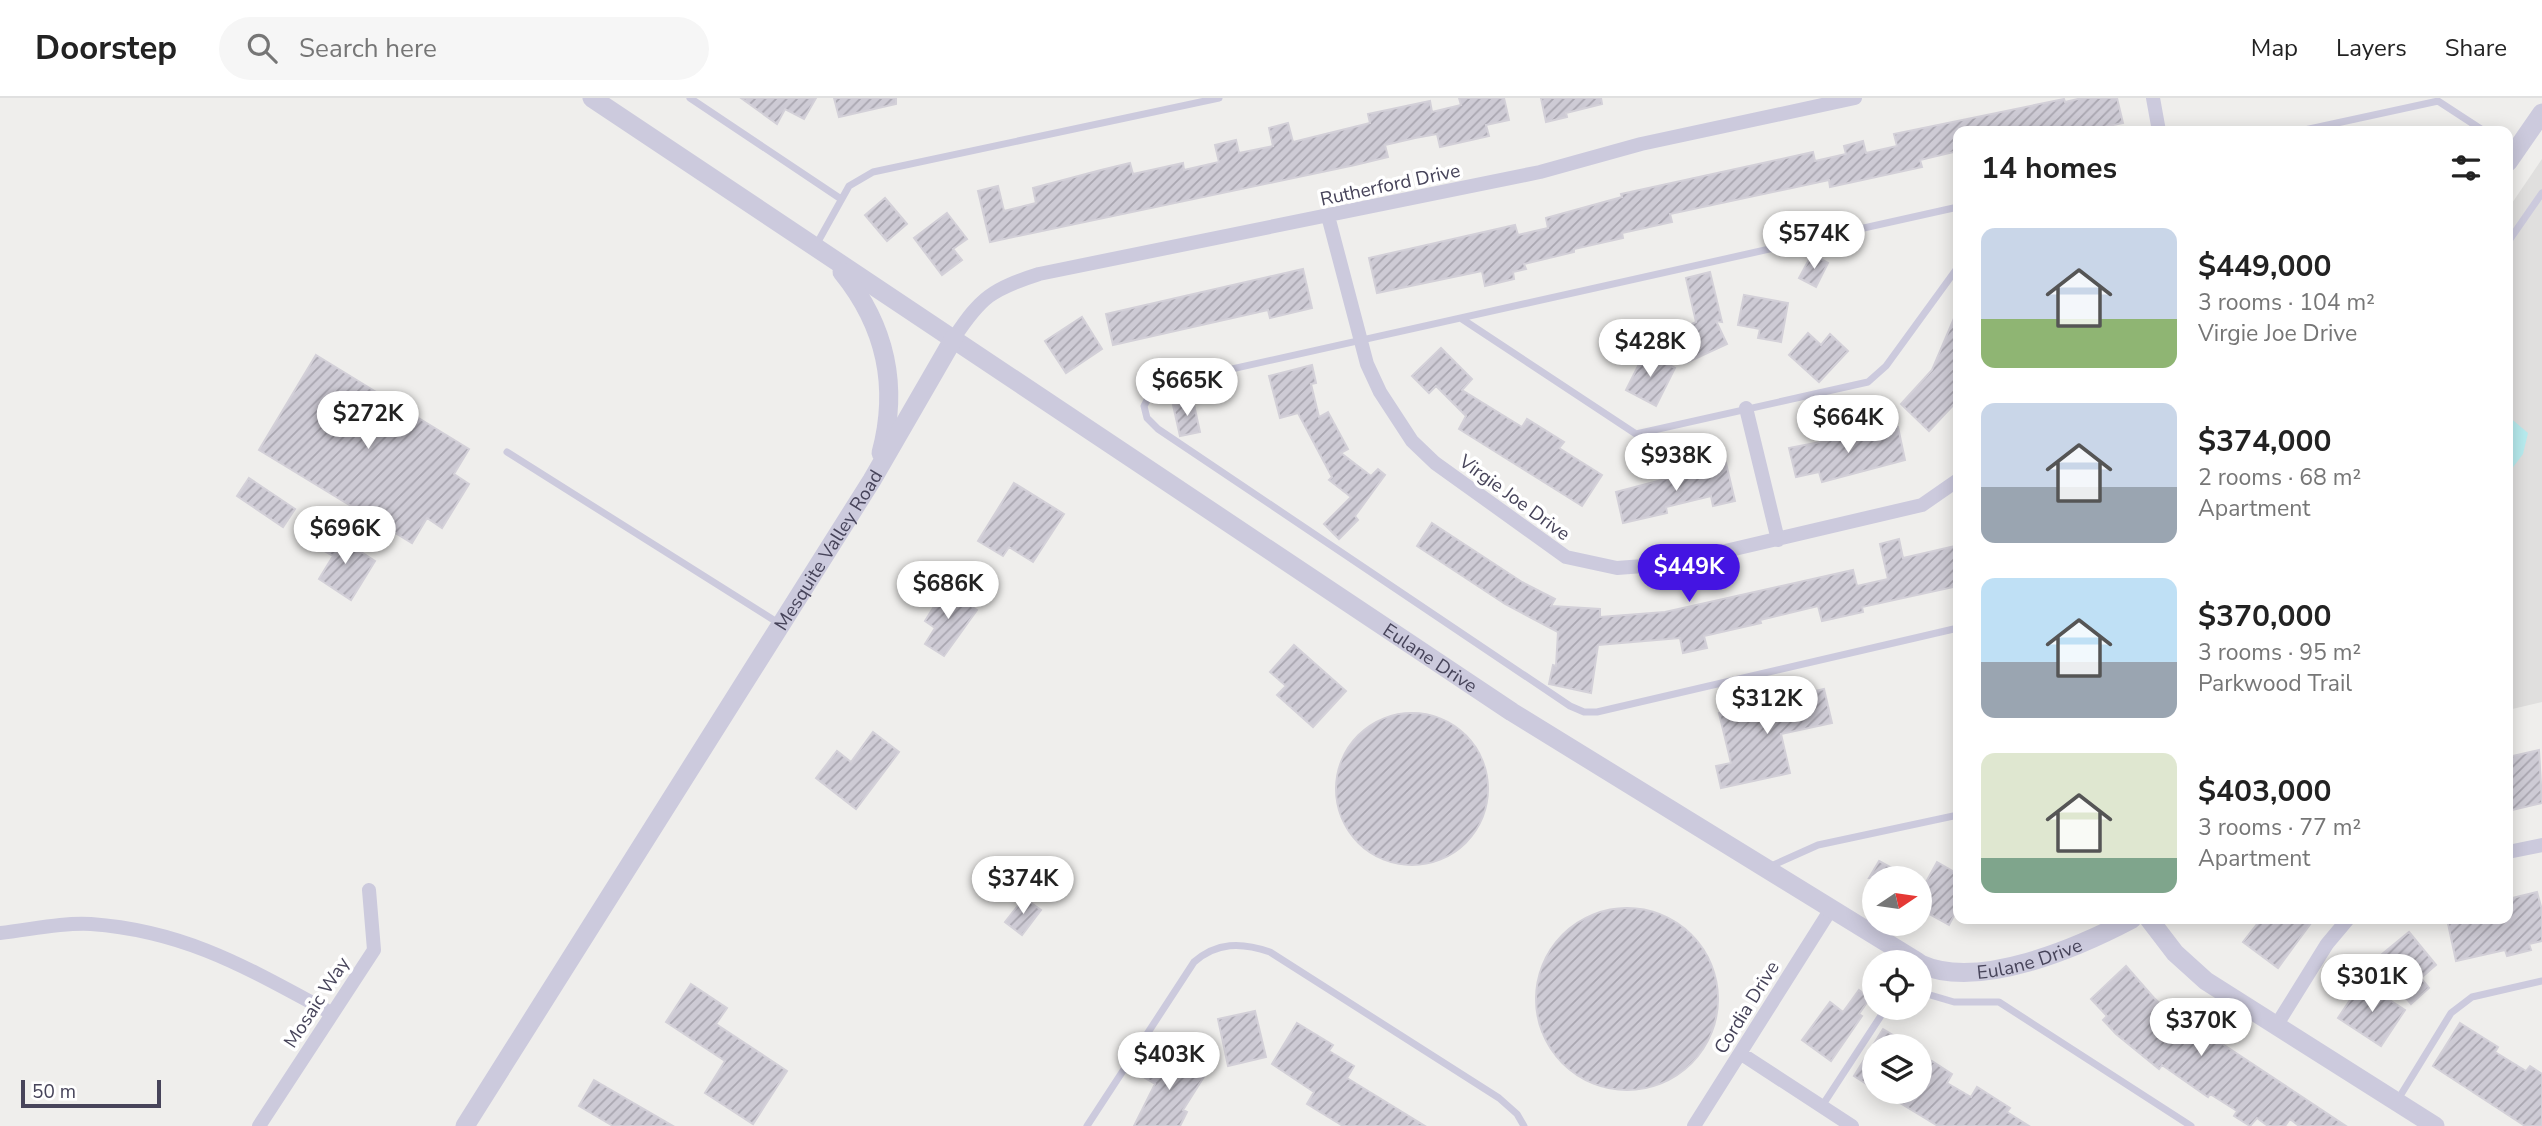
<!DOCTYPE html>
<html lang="en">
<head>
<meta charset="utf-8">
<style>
	body { margin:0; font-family:"Nunito Sans",sans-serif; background:#f6f6f6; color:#222; height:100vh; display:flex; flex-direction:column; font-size:26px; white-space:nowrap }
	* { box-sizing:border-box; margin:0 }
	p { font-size:23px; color:#767676 }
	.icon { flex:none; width:38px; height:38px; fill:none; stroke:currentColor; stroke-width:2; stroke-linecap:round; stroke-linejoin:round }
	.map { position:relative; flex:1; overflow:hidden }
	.panel { position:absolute; left:1953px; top:28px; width:560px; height:798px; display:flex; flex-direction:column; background:#fff; border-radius:14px; box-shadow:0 4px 18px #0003 }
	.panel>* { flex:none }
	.needle { width:46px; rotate:77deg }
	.buttons { position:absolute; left:1862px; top:768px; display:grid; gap:14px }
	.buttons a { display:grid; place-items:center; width:70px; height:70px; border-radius:50%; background:#fff; box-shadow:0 4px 18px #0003; font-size:35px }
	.scale { position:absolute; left:21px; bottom:18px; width:140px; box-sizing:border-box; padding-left:7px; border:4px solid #47445a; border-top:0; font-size:19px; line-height:24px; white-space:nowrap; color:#47445a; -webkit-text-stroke:5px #fff; paint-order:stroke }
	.price { position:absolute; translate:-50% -60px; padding:0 16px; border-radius:24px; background:#fff; color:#222; font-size:23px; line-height:46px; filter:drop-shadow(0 2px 4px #0008) }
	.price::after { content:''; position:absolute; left:50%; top:42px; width:21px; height:16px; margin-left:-10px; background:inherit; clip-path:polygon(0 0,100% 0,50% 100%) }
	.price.current { background:#4414e2; color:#fff }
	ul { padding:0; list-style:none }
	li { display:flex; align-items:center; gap:21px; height:175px; padding:0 28px }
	li span { display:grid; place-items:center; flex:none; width:196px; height:140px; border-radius:14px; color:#555 }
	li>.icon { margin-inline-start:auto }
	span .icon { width:84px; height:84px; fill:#fffc; stroke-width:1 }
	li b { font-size:30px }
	h2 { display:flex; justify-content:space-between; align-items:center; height:84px; padding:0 28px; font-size:30px }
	header { display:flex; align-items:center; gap:42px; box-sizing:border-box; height:98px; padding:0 35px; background:#fff; border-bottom:2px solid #e0e0e0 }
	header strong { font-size:33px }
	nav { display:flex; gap:38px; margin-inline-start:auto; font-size:24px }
	.search { width:490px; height:63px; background:#f6f6f6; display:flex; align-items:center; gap:18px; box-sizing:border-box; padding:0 24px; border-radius:38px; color:#767676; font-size:26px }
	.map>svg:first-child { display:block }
</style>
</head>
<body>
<header>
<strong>Doorstep</strong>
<div class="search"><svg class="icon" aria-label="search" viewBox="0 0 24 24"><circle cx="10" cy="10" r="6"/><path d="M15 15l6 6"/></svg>Search here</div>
<nav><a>Map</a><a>Layers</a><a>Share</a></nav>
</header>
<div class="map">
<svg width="2542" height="1028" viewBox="0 0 2542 1028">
	<defs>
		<pattern id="building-hatch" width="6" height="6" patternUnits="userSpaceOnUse" patternTransform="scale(1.75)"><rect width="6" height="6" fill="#cecbd5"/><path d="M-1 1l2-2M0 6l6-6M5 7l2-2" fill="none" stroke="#a9a6b0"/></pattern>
	</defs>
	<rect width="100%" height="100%" fill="#efeeec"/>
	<path fill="#e0dfde" d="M 2542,61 L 2542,604 L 2508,612 L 2508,111 Z"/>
	<path fill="#b8ecef" d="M 2508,318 L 2528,335 L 2523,356 L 2508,376 Z"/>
	<path fill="url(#building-hatch)" stroke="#d3d0d8" stroke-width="2" d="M 741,0 L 816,0 L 804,21 L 785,11 L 777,26 Z
		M 834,0 L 896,0 L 896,6 L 839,19 Z
		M 1459,0 L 1504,0 L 1509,22 L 1486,27 L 1489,38 L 1440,49 L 1437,36 L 1415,40 L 1385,47 L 1388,59 L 1355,67 L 990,144 L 978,93 L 998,88 L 1004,113 L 1036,105 L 1033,90 L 1101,72 L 1130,65 L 1133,76 L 1183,65 L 1184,72 L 1219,64 L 1215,47 L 1236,42 L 1239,55 L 1273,48 L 1269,30 L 1288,25 L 1293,44 L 1370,25 L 1368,16 L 1430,3 L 1432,14 L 1461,7 Z
		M 1541,0 L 1601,0 L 1602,6 L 1566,15 L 1567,19 L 1546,24 Z
		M 2082,0 L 2117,0 L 2123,25 L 2085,33 L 2081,33 L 2080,29 L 2060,33 L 1958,33 L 1958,53 L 1920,62 L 1922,69 L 1830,89 L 1829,82 L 1670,116 L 1672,124 L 1622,135 L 1623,140 L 1574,151 L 1574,154 L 1524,166 L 1526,171 L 1513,174 L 1514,181 L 1485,188 L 1482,173 L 1377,195 L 1369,160 L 1515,127 L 1518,137 L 1548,130 L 1546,120 L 1622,99 L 1621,96 L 1813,54 L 1815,63 L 1846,56 L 1844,48 L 1863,43 L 1866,55 L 1897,48 L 1894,36 L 2064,1 L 2065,4 Z
		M 885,100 L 907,126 L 887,143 L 865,117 Z
		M 947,115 L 967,141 L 953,151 L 962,162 L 942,177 L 914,140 Z
		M 1812,156 L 1828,165 L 1816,189 L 1799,180 Z
		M 1303,171 L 1312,210 L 1270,220 L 1268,212 L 1113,247 L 1106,216 Z
		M 1710,174 L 1722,224 L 1716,223 L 1727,246 L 1686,265 L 1673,235 L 1696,224 L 1686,180 Z
		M 1744,197 L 1788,205 L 1781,244 L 1758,240 L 1760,231 L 1738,227 Z
		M 1958,211 L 1958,302 L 1929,333 L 1901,306 L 1932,272 Z
		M 1082,219 L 1102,251 L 1066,275 L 1045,243 Z
		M 1808,235 L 1821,247 L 1830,236 L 1848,253 L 1819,284 L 1789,257 Z
		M 1441,250 L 1472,281 L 1462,292 L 1522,329 L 1527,321 L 1564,344 L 1559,350 L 1602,377 L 1582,408 L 1459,331 L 1466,318 L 1436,288 L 1429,295 L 1412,278 Z
		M 1645,254 L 1675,270 L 1656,308 L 1626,292 Z
		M 316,257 L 469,351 L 454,376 L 469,386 L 442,430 L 427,420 L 412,445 L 259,352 Z
		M 1312,267 L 1316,285 L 1311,286 L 1319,319 L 1328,314 L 1348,351 L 1341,355 L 1371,378 L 1378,371 L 1385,377 L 1355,418 L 1358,422 L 1339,441 L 1324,426 L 1351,399 L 1329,382 L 1332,379 L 1298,315 L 1280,320 L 1269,278 Z
		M 1193,302 L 1200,334 L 1180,338 L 1173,307 Z
		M 1898,329 L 1905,362 L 1822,384 L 1819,374 L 1796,379 L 1789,350 Z
		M 1726,365 L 1735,403 L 1713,408 L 1711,398 L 1666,409 L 1667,415 L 1623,425 L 1616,394 Z
		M 249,380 L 295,411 L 283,429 L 237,398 Z
		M 1014,385 L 1064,416 L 1033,464 L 1009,449 L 1003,458 L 978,443 Z
		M 1432,425 L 1522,484 L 1555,501 L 1551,508 L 1600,511 L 1600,519 L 1665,514 L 1853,472 L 1857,488 L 1888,481 L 1880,446 L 1899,441 L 1903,460 L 1955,448 L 1958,488 L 1862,509 L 1863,514 L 1822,523 L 1818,508 L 1760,522 L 1761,525 L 1704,538 L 1707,550 L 1683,555 L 1680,540 L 1598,547 L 1591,595 L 1549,586 L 1553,567 L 1556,568 L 1558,534 L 1505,506 L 1417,448 Z
		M 329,433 L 375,463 L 351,502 L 319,481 L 333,458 L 319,450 Z
		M 945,491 L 977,512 L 944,558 L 925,546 L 935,530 L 925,523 Z
		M 1294,547 L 1346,593 L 1313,629 L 1277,597 L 1286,588 L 1270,574 Z
		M 1824,591 L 1832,625 L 1781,636 L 1790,675 L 1721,690 L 1716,668 L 1731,665 L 1719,615 Z
		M1336 691a76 76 0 1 1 152 0a76 76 0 1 1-152 0Z
		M 873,634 L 899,654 L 856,711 L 816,680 L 837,653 L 851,664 Z
		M 2539,652 L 2542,705 L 2508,713 L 2508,659 Z
		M 1879,763 L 1910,780 L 1869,780 Z
		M 1937,764 L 1958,776 L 1958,810 L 1949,827 L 1920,811 L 1920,795 Z
		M 2537,794 L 2542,812 L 2542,843 L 2529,846 L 2531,852 L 2507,858 L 2505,852 L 2456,863 L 2447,821 L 2508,821 L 2508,801 Z
		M 1024,800 L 1041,812 L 1022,837 L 1005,824 Z
		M1536 901a91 91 0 1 1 182 0a91 91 0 1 1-182 0Z
		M 2261,821 L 2314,821 L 2278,870 L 2243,844 Z
		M 2409,834 L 2436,867 L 2421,880 L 2429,890 L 2411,906 L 2375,862 Z
		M 2126,868 L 2154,900 L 2198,940 L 2203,933 L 2346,1028 L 2299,1028 L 2290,1021 L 2285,1028 L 2268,1028 L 2257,1020 L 2250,1028 L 2234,1018 L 2237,1013 L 2210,996 L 2208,999 L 2162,967 L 2159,971 L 2116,936 L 2103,922 L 2107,918 L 2091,901 Z
		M 2362,884 L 2405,912 L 2381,948 L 2338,920 Z
		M 691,886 L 727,910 L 716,926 L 787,973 L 753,1026 L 705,995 L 725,963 L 666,924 Z
		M 1859,892 L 1870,900 L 1859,916 L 1862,918 L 1831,963 L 1802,942 L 1830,904 L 1843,914 Z
		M 1255,913 L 1266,959 L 1228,968 L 1218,921 Z
		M 1297,925 L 1333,947 L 1329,953 L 1354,968 L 1347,980 L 1425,1028 L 1343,1028 L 1307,1006 L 1314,994 L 1272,966 Z
		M 2460,925 L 2498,949 L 2495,954 L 2526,973 L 2530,968 L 2542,976 L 2542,1028 L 2525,1028 L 2433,968 Z
		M 1883,931 L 1911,948 L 1874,948 L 1874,991 L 1854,978 Z
		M 1172,956 L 1205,977 L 1183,1012 L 1187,1014 L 1180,1028 L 1134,1028 L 1155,986 L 1140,977 L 1151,960 L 1164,968 Z
		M 1932,963 L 1952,976 L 1947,985 L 1971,999 L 1977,989 L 2010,1010 L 2007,1014 L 2029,1028 L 1938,1028 L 1882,994 L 1920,994 L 1920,985 Z
		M 594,982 L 673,1028 L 613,1028 L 579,1008 Z"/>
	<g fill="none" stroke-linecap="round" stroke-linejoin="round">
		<path stroke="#cccadd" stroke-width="7" d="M 690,0 L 841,101
			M 2300,33 L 2438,3 L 2484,33
			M 1958,109 L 1169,285 L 1151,295 L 1144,308 L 1147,320 L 1158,331 L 1570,608 L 1584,614 L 1597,614 L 1958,530
			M 2508,144 L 2542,95
			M 815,149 L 849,88 L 873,74 L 1219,0
			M 1462,221 L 1636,336 L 1868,284 L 1886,268 L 1958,169
			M 507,354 L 780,526
			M 1769,769 L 1818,747 L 1958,717
			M 1920,894 L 1954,904 L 1999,904 L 2191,1028
			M 2397,1003 L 2451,915 L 2472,899 L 2542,883
			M 1822,1008 L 1886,910
			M 1087,1028 L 1194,864 C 1217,844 1241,844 1270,854 L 1499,1000 L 1517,1016 L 1524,1028"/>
		<path stroke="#cccadd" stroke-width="14" d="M 2153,0 L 2159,33
			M 1328,118 L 1367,266 L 1380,294 L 1412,343 L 1435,365 L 1566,459 L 1617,470 L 1670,466 L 1922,407 L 1958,382
			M 954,240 C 981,199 992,191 1039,176 L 1540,74 L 1641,46 L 1855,0
			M 1746,310 L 1778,442
			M 2508,754 L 2542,747
			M 0,835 C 29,832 62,824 91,826 C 187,833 249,871 331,915
			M 2276,928 L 2327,846 L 2348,821
			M 1740,955 L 1852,1028
			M 259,1028 L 374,852 L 369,792
			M 1694,1028 L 1831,811"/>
		<g stroke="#cccadd" stroke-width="19">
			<path id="s1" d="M 592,0 L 1512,614 L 1918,864"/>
			<path d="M 2508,64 L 2542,15"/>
			<path d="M 842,174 C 885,227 899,288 881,355"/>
			<path d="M 2149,821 L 2175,855 L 2206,883 L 2435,1028"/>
			<path id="s2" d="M 1920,866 C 1979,893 2079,849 2132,821"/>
			<path id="s3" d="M 465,1028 L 872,382 L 954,240"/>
		</g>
	</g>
	<g text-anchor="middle" stroke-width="7" stroke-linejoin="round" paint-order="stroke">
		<g font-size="19" fill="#47445a" stroke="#fff">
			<text transform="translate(1390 86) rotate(-12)" y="7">Rutherford Drive</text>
			<text transform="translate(1515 399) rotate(36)" y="7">Virgie Joe Drive</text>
			<text dy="7" stroke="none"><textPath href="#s3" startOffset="681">Mesquite Valley Road</textPath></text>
			<text dy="7" stroke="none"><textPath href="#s1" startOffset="1008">Eulane Drive</textPath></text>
			<text dy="7" stroke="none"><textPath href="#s2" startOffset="112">Eulane Drive</textPath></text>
			<text transform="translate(316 904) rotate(-57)" y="7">Mosaic Way</text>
			<text transform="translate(1746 909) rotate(-58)" y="7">Cordia Drive</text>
		</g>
	</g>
</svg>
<div class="buttons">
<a><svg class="needle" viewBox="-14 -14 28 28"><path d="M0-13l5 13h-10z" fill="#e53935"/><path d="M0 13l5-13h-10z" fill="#767676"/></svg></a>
<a><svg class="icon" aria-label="locate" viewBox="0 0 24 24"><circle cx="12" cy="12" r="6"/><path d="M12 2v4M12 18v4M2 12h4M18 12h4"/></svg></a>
<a><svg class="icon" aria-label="layers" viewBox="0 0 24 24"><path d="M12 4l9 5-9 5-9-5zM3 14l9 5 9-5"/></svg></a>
</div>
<div class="scale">50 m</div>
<b class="price" style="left:1814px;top:173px">$574K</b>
<b class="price" style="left:1650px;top:281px">$428K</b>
<b class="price" style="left:1187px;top:320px">$665K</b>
<b class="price" style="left:368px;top:353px">$272K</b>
<b class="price" style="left:1848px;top:357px">$664K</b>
<b class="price" style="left:1676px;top:395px">$938K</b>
<b class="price" style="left:345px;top:468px">$696K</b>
<b class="price current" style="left:1689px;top:506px">$449K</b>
<b class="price" style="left:948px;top:523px">$686K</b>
<b class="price" style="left:1767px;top:638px">$312K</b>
<b class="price" style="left:1023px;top:818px">$374K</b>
<b class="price" style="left:2372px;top:916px">$301K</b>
<b class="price" style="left:2201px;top:960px">$370K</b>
<b class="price" style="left:1169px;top:994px">$403K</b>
<section class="panel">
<h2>14 homes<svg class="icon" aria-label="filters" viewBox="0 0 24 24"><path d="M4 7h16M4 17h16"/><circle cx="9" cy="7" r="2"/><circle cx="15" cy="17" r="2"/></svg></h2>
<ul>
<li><span style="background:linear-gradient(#c9d6e8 65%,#8fb573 0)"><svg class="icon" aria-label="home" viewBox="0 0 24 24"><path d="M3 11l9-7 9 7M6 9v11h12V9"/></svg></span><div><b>$449,000</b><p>3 rooms · 104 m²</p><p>Virgie Joe Drive</p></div></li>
<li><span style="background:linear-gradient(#c9d6e8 60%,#9aa5b1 0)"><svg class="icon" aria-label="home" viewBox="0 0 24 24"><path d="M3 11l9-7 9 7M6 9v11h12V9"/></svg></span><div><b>$374,000</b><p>2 rooms · 68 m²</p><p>Apartment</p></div></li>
<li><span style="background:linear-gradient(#bfe0f5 60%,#9aa5b1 0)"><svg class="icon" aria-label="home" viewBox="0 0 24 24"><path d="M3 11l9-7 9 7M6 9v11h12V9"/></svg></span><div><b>$370,000</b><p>3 rooms · 95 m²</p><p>Parkwood Trail</p></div></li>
<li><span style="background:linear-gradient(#dfe7d0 75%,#7fa58c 0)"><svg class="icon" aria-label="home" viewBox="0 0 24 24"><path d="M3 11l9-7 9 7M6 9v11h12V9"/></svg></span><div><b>$403,000</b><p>3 rooms · 77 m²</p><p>Apartment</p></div></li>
</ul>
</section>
</div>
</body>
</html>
